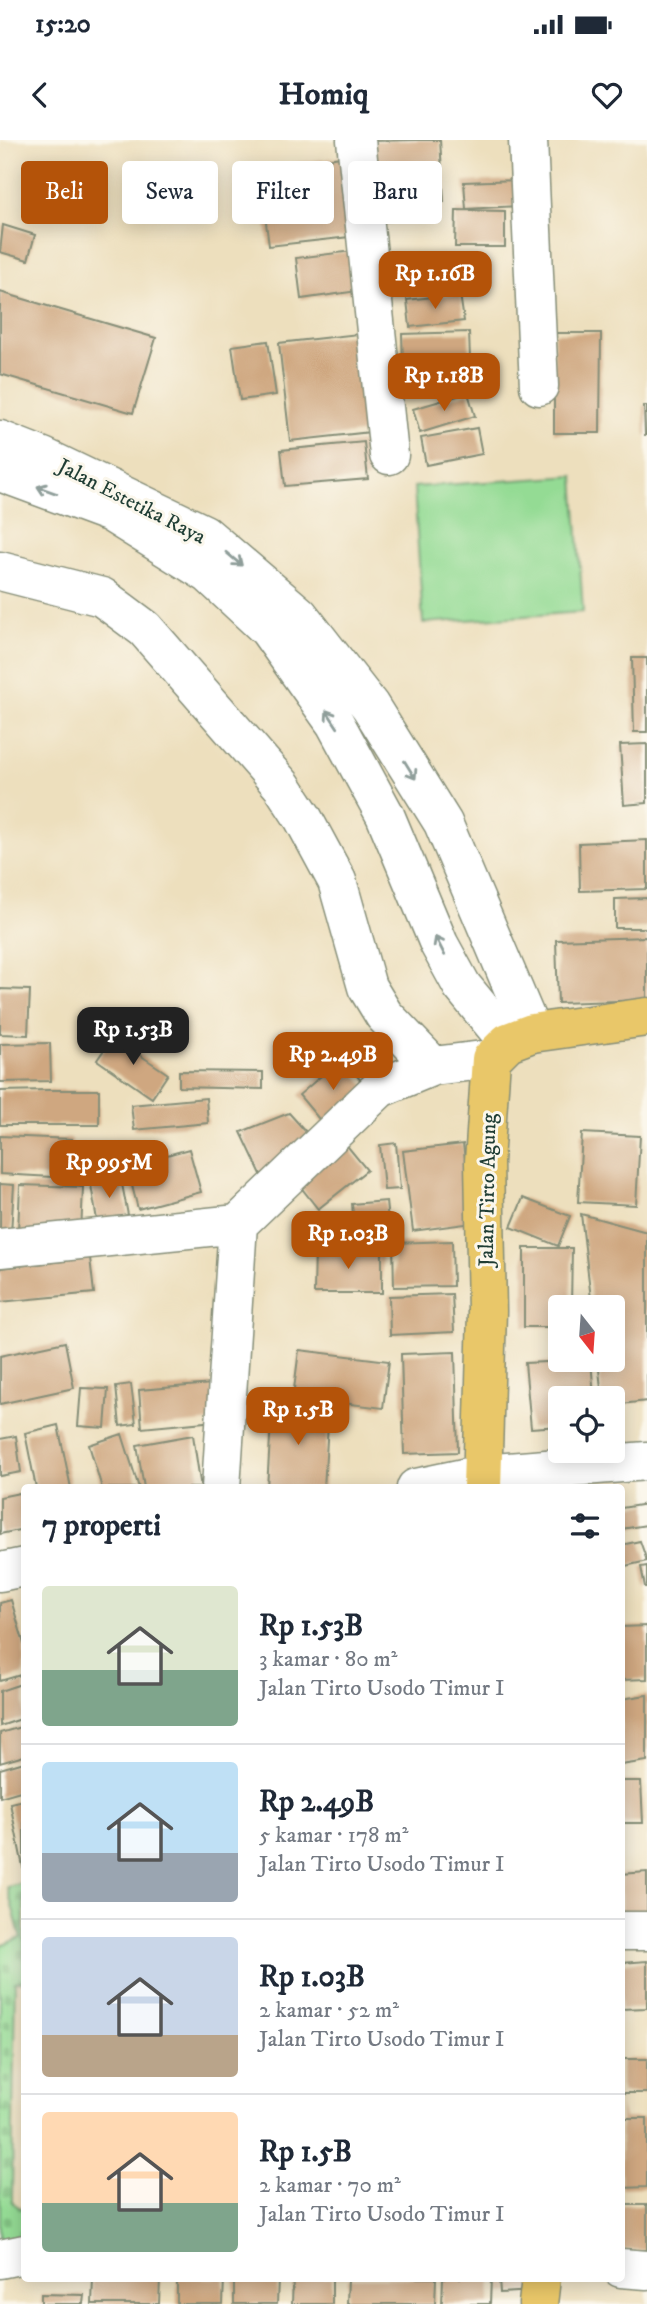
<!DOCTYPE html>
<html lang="id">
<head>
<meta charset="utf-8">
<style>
	body { margin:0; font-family:"IM FELL DW Pica",serif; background:#f2f2f3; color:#1f2937; height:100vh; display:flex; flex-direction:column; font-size:26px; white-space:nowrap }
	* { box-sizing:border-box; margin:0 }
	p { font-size:23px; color:#747a83 }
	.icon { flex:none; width:38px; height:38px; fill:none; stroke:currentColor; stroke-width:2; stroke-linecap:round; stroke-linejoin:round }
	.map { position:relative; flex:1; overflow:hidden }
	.details { position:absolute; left:21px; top:1344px; width:604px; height:798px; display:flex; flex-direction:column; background:#fff; border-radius:7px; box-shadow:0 4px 18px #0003 }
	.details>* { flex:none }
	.guide { position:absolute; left:21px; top:21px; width:606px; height:63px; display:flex; gap:14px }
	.needle { width:46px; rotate:163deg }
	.fabs { position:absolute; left:548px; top:1155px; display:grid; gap:14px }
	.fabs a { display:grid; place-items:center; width:77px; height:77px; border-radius:7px; background:#fff; box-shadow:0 4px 18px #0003; font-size:35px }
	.price { position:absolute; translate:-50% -60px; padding:0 16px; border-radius:14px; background:#b45309; color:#fff; font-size:23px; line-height:46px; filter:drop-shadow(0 2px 4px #0008) }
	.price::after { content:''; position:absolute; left:50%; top:42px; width:21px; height:16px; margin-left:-10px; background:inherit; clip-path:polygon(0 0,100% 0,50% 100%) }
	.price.active { background:#222; color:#fff }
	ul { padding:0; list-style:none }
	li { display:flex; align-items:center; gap:21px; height:175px; padding:0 21px }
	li+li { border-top:2px solid #e0e1e3 }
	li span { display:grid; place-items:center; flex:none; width:196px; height:140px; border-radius:7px; color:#555 }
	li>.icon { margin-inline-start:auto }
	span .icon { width:84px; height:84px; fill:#fffc; stroke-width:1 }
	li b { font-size:30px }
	h2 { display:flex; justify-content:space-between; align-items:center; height:84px; padding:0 21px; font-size:30px }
	.tag { padding:0 24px; border-radius:7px; background:#fff; box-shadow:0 4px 18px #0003; font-size:24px; line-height:63px }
	.tag.active { background:#b45309; color:#fff }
	.status { display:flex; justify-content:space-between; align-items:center; height:49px; padding:0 35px; background:#fff; direction:ltr }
	.status svg { height:19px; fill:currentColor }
	header { display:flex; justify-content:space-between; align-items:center; height:91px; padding:0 21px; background:#fff; font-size:32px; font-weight:800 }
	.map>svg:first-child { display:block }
</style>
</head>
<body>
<div class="status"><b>15:20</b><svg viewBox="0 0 49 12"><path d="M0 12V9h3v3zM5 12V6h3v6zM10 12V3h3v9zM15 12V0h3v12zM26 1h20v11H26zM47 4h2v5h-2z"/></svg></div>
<header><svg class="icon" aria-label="back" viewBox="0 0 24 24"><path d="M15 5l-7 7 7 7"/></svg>Homiq<svg class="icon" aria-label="heart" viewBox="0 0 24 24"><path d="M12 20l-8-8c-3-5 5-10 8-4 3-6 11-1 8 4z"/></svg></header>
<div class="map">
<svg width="647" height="2164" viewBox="0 0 647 2164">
	<defs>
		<pattern id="cemetery-stones" width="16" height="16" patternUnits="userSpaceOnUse" patternTransform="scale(1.75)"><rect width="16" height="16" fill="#94db94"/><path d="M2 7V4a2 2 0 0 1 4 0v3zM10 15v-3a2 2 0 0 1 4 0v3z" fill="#7fbd80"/></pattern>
	</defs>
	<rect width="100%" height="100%" fill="#fbf7ec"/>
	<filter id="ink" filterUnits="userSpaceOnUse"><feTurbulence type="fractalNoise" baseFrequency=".0143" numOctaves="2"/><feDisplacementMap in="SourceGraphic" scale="14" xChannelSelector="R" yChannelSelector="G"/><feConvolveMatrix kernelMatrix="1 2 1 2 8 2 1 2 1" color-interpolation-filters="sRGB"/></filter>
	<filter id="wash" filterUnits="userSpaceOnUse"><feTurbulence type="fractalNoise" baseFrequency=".00686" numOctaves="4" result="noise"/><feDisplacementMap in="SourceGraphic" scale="28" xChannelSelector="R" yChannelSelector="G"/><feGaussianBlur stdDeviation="1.57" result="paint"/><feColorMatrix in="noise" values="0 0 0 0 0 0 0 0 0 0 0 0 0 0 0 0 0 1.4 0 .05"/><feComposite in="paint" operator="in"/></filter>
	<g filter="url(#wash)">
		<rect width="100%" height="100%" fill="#eddfbd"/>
		<path fill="url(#cemetery-stones)" stroke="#5a8c64" stroke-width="2" d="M 24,1743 L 24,1841 L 15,1842 L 12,2062 L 24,2071 L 24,2096 L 0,2104 L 0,1806 L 21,1798 L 7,1747 Z"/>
		<path fill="#94db94" stroke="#5a8c64" stroke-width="2" d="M 574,336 L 583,472 L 423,483 L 414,347 Z"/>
		<g id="blocks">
			<path fill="#cfa780" d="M 417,0 L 440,0 L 444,62 L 422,63 L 423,79 L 377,82 L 371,1 Z
				M 349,16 L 358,96 L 269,106 L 259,28 Z
				M 518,40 L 519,66 L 466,69 L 464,42 Z
				M 456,70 L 505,71 L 505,107 L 455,107 Z
				M 3,85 L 35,95 L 28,120 L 0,112 Z
				M 353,111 L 358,151 L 301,159 L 296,118 Z
				M 456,118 L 458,144 L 397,149 L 395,123 Z
				M 0,152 L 156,198 L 133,273 L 0,234 Z
				M 460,154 L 464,181 L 410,187 L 407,160 Z
				M 469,192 L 471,247 L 404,249 L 402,194 Z
				M 554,193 L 601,193 L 600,293 L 554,293 Z
				M 358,194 L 370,292 L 290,301 L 279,203 Z
				M 268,201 L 276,255 L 240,260 L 232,206 Z
				M 468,253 L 475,276 L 420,293 L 413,269 Z
				M 644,266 L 647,266 L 647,295 L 645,295 Z
				M 477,288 L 482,314 L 426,325 L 421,298 Z
				M 364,302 L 368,339 L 285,346 L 281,310 Z
				M 632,518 L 647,518 L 647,592 L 634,592 Z
				M 647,604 L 647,663 L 624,665 L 620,605 Z
				M 647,700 L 647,749 L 580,751 L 579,703 Z
				M 647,758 L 647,788 L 615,788 L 615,759 Z
				M 647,797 L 647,860 L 558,863 L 556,800 Z
				M 0,849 L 30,850 L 28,895 L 0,894 Z
				M 113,897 L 168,934 L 152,958 L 97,920 Z
				M 50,903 L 51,941 L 0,942 L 0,904 Z
				M 342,918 L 367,948 L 324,985 L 299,955 Z
				M 179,931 L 263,932 L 263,949 L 179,947 Z
				M 49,950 L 99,950 L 99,985 L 0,985 L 0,951 Z
				M 206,958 L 208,983 L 134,990 L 131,965 Z
				M 289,973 L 316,1003 L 266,1045 L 241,992 Z
				M 582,993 L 640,996 L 636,1065 L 578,1062 Z
				M 0,996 L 72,999 L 70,1038 L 0,1034 Z
				M 344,1002 L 367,1030 L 318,1069 L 296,1041 Z
				M 396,1003 L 400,1049 L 384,1050 L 380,1005 Z
				M 463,1004 L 473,1083 L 413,1091 L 403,1011 Z
				M 189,1009 L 201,1052 L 138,1069 L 127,1026 Z
				M 121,1039 L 128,1075 L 97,1080 L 91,1045 Z
				M 0,1044 L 14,1045 L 11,1093 L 0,1092 Z
				M 20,1045 L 83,1047 L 81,1094 L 18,1092 Z
				M 523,1058 L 570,1076 L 558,1106 L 511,1087 Z
				M 386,1061 L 390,1101 L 356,1104 L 352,1064 Z
				M 581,1074 L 647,1092 L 647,1261 L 612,1265 L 612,1258 L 602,1258 L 598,1220 L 612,1220 L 612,1167 L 592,1167 Z
				M 452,1101 L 453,1146 L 394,1147 L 393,1103 Z
				M 524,1108 L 572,1108 L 571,1167 L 560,1167 L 560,1187 L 524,1187 Z
				M 382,1109 L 382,1153 L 314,1153 L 315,1110 Z
				M 90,1118 L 94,1153 L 0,1162 L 0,1128 Z
				M 452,1154 L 454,1192 L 390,1195 L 389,1156 Z
				M 65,1202 L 74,1248 L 0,1264 L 0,1216 Z
				M 299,1210 L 389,1221 L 383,1268 L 293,1257 Z
				M 455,1212 L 458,1312 L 404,1314 L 401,1214 Z
				M 591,1220 L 594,1258 L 560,1258 L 560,1286 L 531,1288 L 525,1223 Z
				M 131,1244 L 136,1284 L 120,1286 L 116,1246 Z
				M 212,1244 L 215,1281 L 142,1288 L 139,1250 Z
				M 81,1248 L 108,1249 L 105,1288 L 78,1286 Z
				M 272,1265 L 329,1268 L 324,1348 L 267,1348 Z
				M 58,1285 L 71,1348 L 36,1348 L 25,1293 Z
				M 122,1294 L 139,1348 L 102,1348 L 89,1305 Z
				M 193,1295 L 201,1348 L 144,1348 L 137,1305 Z
				M 16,1296 L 21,1332 L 0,1336 L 0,1299 Z
				M 24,1352 L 24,1389 L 0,1394 L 0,1357 Z
				M 647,1364 L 647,1385 L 621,1389 L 621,1368 Z
				M 640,1401 L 647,1421 L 621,1427 L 621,1405 Z
				M 647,1426 L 647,1447 L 645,1447 L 641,1427 Z
				M 11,1460 L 24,1504 L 24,1534 L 0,1541 L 0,1463 Z
				M 647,1486 L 647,1539 L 621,1540 L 621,1487 Z
				M 24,1543 L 24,1578 L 0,1586 L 0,1551 Z
				M 647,1555 L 647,1621 L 621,1625 L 621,1559 Z
				M 24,1586 L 24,1616 L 0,1623 L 0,1593 Z
				M 24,1622 L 24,1650 L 0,1657 L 0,1629 Z
				M 621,1641 L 641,1641 L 643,1683 L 621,1683 Z
				M 24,1660 L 24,1727 L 23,1727 L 10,1663 Z
				M 647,1732 L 647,1787 L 621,1789 L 621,1734 Z
				M 647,1821 L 647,1868 L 621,1869 L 621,1823 Z
				M 621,1919 L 647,1919 L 647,1953 L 621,1953 Z
				M 621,1966 L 624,1978 L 647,1978 L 647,2047 L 621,2048 Z
				M 621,2065 L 647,2065 L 647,2110 L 621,2110 Z
				M 93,2138 L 160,2138 L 159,2164 L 92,2164 Z
				M 177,2138 L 224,2138 L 223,2164 L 177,2164 Z
				M 234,2138 L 278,2138 L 277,2164 L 234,2164 Z
				M 293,2138 L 332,2138 L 332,2164 L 292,2164 Z
				M 348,2138 L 436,2138 L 435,2164 L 347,2164 Z
				M 443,2138 L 491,2138 L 490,2164 L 442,2164 Z
				M 499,2138 L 533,2138 L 534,2151 L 500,2153 Z
				M 41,2154 L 84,2155 L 83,2164 L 41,2164 Z"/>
		</g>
	</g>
	<g filter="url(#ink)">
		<use href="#blocks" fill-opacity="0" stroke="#868e78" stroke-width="2"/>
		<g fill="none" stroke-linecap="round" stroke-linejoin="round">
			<g stroke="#868e78" stroke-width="41">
				<path id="minor" d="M 356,0 L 389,315
					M 528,0 L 539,246
					M 0,300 L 43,317 L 204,394 L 299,475 L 370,566 L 443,683 L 532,893
					M 0,332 L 111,373 L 209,434 L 268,489 L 335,583 L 354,618 L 385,675 L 439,804 L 462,846 L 508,902
					M 0,431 L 102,457 L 145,489 L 282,646 L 303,678 L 337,741 L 367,847 L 384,875 L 433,926
					M 0,1108 L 238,1084 L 380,948 L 433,926 L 491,919
					M 221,1348 L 238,1084
					M 416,1348 L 482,1334 L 647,1321
					M 0,1432 L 24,1427
					M 621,1791 L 647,1791
					M 0,2119 L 24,2114
					M 621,2128 L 647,2130"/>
			</g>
			<g stroke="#868e78" stroke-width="41">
				<path id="major" d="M 482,1348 L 487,1171 L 484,1022 L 491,919 L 508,902 L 532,893 L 647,877
					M 538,2164 L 541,2138"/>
			</g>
			<use href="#minor" stroke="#fff" stroke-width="38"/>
			<use href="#major" stroke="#e9c769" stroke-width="38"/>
		</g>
		<defs><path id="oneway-shaft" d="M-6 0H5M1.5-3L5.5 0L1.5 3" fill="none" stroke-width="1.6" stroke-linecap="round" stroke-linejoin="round" transform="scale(1.75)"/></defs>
		<g stroke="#8f9e9a">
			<use href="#oneway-shaft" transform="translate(47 350) rotate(-160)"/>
			<use href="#oneway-shaft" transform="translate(234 419) rotate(40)"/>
			<use href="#oneway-shaft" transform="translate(332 579) rotate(-123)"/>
			<use href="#oneway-shaft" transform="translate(410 630) rotate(58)"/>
			<use href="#oneway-shaft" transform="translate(440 806) rotate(-117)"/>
		</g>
	</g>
	<g text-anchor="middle" stroke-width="6" stroke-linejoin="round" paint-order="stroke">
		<g font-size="21" fill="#1f3d34" stroke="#fbf7ec">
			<text transform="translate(132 361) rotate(27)" y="7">Jalan Estetika Raya</text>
			<text transform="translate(487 1050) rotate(-89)" y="7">Jalan Tirto Agung</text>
		</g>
	</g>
</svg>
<div class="fabs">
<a><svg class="needle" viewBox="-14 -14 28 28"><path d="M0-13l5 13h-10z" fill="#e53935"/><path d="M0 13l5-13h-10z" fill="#747a83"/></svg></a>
<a><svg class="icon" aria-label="locate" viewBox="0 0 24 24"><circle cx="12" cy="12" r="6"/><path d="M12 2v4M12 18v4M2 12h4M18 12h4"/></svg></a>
</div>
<b class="price" style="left:435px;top:171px">Rp 1.16B</b>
<b class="price" style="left:444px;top:273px">Rp 1.18B</b>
<b class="price active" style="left:133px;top:927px">Rp 1.53B</b>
<b class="price" style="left:333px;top:952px">Rp 2.49B</b>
<b class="price" style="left:109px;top:1060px">Rp 995M</b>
<b class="price" style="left:348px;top:1131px">Rp 1.03B</b>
<b class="price" style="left:298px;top:1307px">Rp 1.5B</b>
<div class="guide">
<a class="tag active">Beli</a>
<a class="tag">Sewa</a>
<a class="tag">Filter</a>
<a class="tag">Baru</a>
</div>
<section class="details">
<h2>7 properti<svg class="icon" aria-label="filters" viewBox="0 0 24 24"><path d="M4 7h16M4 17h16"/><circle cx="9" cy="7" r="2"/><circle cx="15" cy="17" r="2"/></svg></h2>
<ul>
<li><span style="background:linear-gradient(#dfe7d0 60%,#7fa58c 0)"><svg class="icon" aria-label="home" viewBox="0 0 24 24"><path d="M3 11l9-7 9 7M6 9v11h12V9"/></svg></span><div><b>Rp 1.53B</b><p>3 kamar · 80 m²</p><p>Jalan Tirto Usodo Timur I</p></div></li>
<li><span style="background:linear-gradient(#bfe0f5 65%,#9aa5b1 0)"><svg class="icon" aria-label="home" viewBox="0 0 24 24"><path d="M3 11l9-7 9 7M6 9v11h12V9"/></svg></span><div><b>Rp 2.49B</b><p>5 kamar · 178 m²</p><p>Jalan Tirto Usodo Timur I</p></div></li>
<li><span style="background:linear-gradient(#c9d6e8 70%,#b9a48a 0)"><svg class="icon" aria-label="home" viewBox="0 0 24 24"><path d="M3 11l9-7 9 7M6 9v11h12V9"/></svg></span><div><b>Rp 1.03B</b><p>2 kamar · 52 m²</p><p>Jalan Tirto Usodo Timur I</p></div></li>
<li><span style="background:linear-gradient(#ffd9b3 65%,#7fa58c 0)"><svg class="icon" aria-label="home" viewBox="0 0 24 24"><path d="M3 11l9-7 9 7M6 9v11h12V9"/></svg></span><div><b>Rp 1.5B</b><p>2 kamar · 70 m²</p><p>Jalan Tirto Usodo Timur I</p></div></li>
</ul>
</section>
</div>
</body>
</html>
